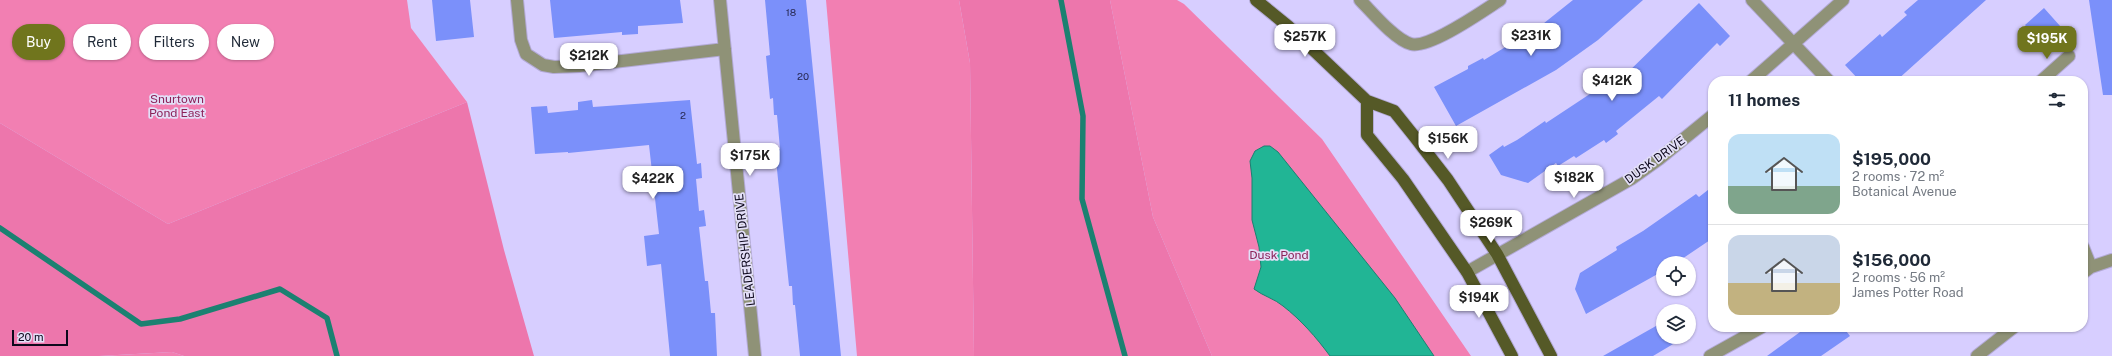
<!DOCTYPE html>
<html lang="en">
<head>
<meta charset="utf-8">
<style>
	body { margin:0; font-family:"Public Sans",sans-serif; background:#f2f2f3; color:#1f2937; height:100vh; display:flex; flex-direction:column; font-size:15px; white-space:nowrap }
	* { box-sizing:border-box; margin:0 }
	p { font-size:13px; color:#747a83 }
	.icon { flex:none; width:22px; height:22px; fill:none; stroke:currentColor; stroke-width:2; stroke-linecap:round; stroke-linejoin:round }
	.map { position:relative; flex:1; overflow:hidden }
	.details { position:absolute; left:1708px; top:76px; width:380px; height:256px; display:flex; flex-direction:column; background:#fff; border-radius:16px; box-shadow:0 1px 3px #0004 }
	.details>* { flex:none }
	.banner { position:absolute; left:12px; top:24px; width:380px; height:36px; display:flex; gap:8px }
	.buttons { position:absolute; left:1656px; top:256px; display:grid; gap:8px }
	.buttons a { display:grid; place-items:center; width:40px; height:40px; border-radius:50%; background:#fff; box-shadow:0 1px 3px #0004; font-size:20px }
	.scale { position:absolute; left:12px; bottom:10px; width:56px; box-sizing:border-box; padding-left:4px; border:2px solid #0d081c; border-top:0; font-size:11px; line-height:14px; white-space:nowrap; color:#0d081c; -webkit-text-stroke:3px #e3dff8; paint-order:stroke }
	.price { position:absolute; translate:-50% -34px; padding:0 9px; border-radius:8px; background:#fff; color:#222; font-size:13px; line-height:26px; filter:drop-shadow(0 1px 2px #0008) }
	.price::after { content:''; position:absolute; left:50%; top:24px; width:12px; height:9px; margin-left:-6px; background:inherit; clip-path:polygon(0 0,100% 0,50% 100%) }
	.price.on { background:#70751d; color:#fff }
	ul { padding:0; list-style:none }
	li { display:flex; align-items:center; gap:12px; height:100px; padding:0 20px }
	li+li { border-top:1px solid #e0e1e3 }
	li span { display:grid; place-items:center; flex:none; width:112px; height:80px; border-radius:12px; color:#555 }
	li>.icon { margin-inline-start:auto }
	span .icon { width:48px; height:48px; fill:#fffc; stroke-width:1 }
	li b { font-size:17px }
	h2 { display:flex; justify-content:space-between; align-items:center; height:48px; padding:0 20px; font-size:17px }
	.pill { padding:0 14px; border-radius:18px; background:#fff; box-shadow:0 1px 3px #0004; font-size:14px; line-height:36px }
	.pill.on { background:#70751d; color:#fff }
	.map>svg:first-child { display:block }
</style>
</head>
<body>
<div class="map">
<svg width="2112" height="356" viewBox="0 0 2112 356">
	<rect width="100%" height="100%" fill="#d7ceff"/>
	<path fill="#f27fb2" d="M 0,0 L 407,0 L 411,28 L 467,102 L 168,224 L 0,123 Z
		M 826,0 L 959,0 L 970,63 L 974,356 L 857,356 Z
		M 1110,0 L 1177,0 L 1184,4 L 1322,139 L 1471,356 L 1212,356 L 1153,217 Z
		M 172,352 L 184,356 L 99,356 L 100,356 Z"/>
	<path fill="#ed76ac" d="M 959,0 L 1110,0 L 1153,217 L 1212,356 L 974,356 L 970,63 Z
		M 467,102 L 504,250 L 534,356 L 184,356 L 172,352 L 99,356 L 0,356 L 0,123 L 168,224 Z"/>
	<path fill="#21b595" stroke="#1b8171" d="M 1264,146 L 1270,146 L 1278,152 L 1395,298 L 1434,356 L 1330,356 C 1316,337 1301,320 1283,306 C 1275,299 1263,296 1254,289 L 1261,267 L 1259,247 L 1252,220 L 1252,178 L 1250,161 L 1255,151 Z"/>
	<g fill="none" stroke-linecap="round" stroke-linejoin="round">
		<path stroke="#1b8171" stroke-width="5.5" d="M 1061,0 L 1083,116 L 1082,199 L 1125,356
			M 0,228 L 141,324 L 180,319 L 280,289 L 327,318 L 337,356"/>
	</g>
	<path fill="#7b90fa" d="M 432,0 L 470,0 L 474,37 L 436,41 Z
		M 550,0 L 680,0 L 683,23 L 638,26 L 638,34 L 622,35 L 622,32 L 554,38 Z
		M 765,0 L 806,0 L 841,356 L 800,356 L 795,305 L 793,305 L 792,286 L 789,286 L 775,150 L 780,149 L 777,115 L 774,115 L 773,98 L 770,99 L 766,56 L 770,55 Z
		M 1573,0 L 1643,0 L 1598,40 L 1556,70 L 1456,126 L 1434,87 L 1468,69 L 1468,66 L 1483,58 L 1484,60 L 1517,40 L 1519,43 Z
		M 1918,0 L 1986,0 L 1896,81 L 1860,81 L 1845,65 L 1880,34 L 1882,37 L 1907,15 L 1904,12 Z
		M 2089,0 L 2112,0 L 2112,95 L 2103,95 Z
		M 1699,3 L 1730,36 L 1720,46 L 1717,43 L 1662,99 L 1659,96 L 1616,131 L 1618,134 L 1606,143 L 1604,140 L 1576,158 L 1574,156 L 1558,166 L 1556,163 L 1528,183 L 1501,175 L 1489,155 L 1503,145 L 1504,147 L 1517,140 L 1545,121 L 1546,123 L 1602,86 L 1605,91 L 1624,76 Z
		M 2044,8 L 2069,36 L 2049,54 L 2025,25 Z
		M 592,100 L 593,107 L 690,100 L 697,164 L 701,163 L 702,178 L 696,179 L 699,211 L 704,210 L 706,226 L 699,227 L 705,281 L 708,281 L 711,313 L 715,313 L 717,356 L 670,356 L 661,264 L 647,266 L 644,236 L 659,234 L 649,145 L 568,153 L 568,152 L 535,154 L 531,107 L 547,106 L 548,113 L 578,110 L 578,102 Z
		M 1713,186 L 1713,238 L 1676,263 L 1663,263 L 1663,271 L 1586,314 L 1575,289 L 1580,273 L 1617,250 L 1616,247 L 1643,231 L 1696,194 L 1699,197 Z
		M 1663,322 L 1663,337 L 1685,337 L 1653,356 L 1603,356 Z
		M 1807,327 L 1843,327 L 1850,336 L 1821,356 L 1767,356 Z"/>
	<g fill="none" stroke-linecap="round" stroke-linejoin="round">
		<g stroke="#b3aad6" stroke-width="14">
			<path id="minor" d="M 517,0 L 521,40 L 526,54 L 543,65 L 554,67 L 579,66 L 725,49
				M 720,0 L 755,356
				M 1360,0 C 1372,12 1395,40 1411,44 C 1429,49 1483,11 1500,0
				M 1752,0 L 1829,81
				M 1751,81 L 1843,0
				M 2041,81 L 2069,56
				M 2083,247 L 2091,267
				M 1467,272 L 1631,179 L 1659,159 L 1713,115
				M 2083,273 L 2091,267 L 2112,260
				M 1710,356 L 1762,327
				M 1977,356 L 2014,327"/>
		</g>
		<g stroke="#b3aad6" stroke-width="14">
			<path id="major" d="M 1256,0 L 1289,27 L 1367,101 L 1394,111 L 1414,136 L 1448,180 L 1497,254 L 1551,356
				M 1367,101 L 1367,135 L 1403,179 L 1467,272 L 1512,356"/>
		</g>
		<use href="#minor" stroke="#8f9277" stroke-width="12"/>
		<use href="#major" stroke="#555927" stroke-width="12"/>
	</g>
	<g text-anchor="middle" stroke-width="3.5" stroke-linejoin="round" paint-order="stroke">
		<g font-size="10" fill="#282a54">
			<text x="791" y="16">18</text>
			<text x="803" y="80">20</text>
			<text x="683" y="119">2</text>
		</g>
		<g font-size="12" fill="#8c2259" stroke="#e3dff8">
			<text x="177" y="103">Snurtown<tspan x="177" dy="14">Pond East</tspan></text>
			<text x="1279" y="259">Dusk Pond</text>
		</g>
		<g font-size="12" fill="#0d081c" stroke="#e3dff8">
			<text transform="translate(1655 160) rotate(-36)" y="4">DUSK DRIVE</text>
			<text transform="translate(745 250) rotate(-96)" y="4">LEADERSHIP DRIVE</text>
		</g>
	</g>
</svg>
<div class="buttons">
<a><svg class="icon" aria-label="locate" viewBox="0 0 24 24"><circle cx="12" cy="12" r="6"/><path d="M12 2v4M12 18v4M2 12h4M18 12h4"/></svg></a>
<a><svg class="icon" aria-label="layers" viewBox="0 0 24 24"><path d="M12 4l9 5-9 5-9-5zM3 14l9 5 9-5"/></svg></a>
</div>
<div class="scale">20 m</div>
<b class="price" style="left:1531px;top:57px">$231K</b>
<b class="price" style="left:1305px;top:58px">$257K</b>
<b class="price on" style="left:2047px;top:60px">$195K</b>
<b class="price" style="left:589px;top:77px">$212K</b>
<b class="price" style="left:1612px;top:102px">$412K</b>
<b class="price" style="left:1448px;top:160px">$156K</b>
<b class="price" style="left:750px;top:177px">$175K</b>
<b class="price" style="left:1574px;top:199px">$182K</b>
<b class="price" style="left:653px;top:200px">$422K</b>
<b class="price" style="left:1491px;top:244px">$269K</b>
<b class="price" style="left:1479px;top:319px">$194K</b>
<div class="banner">
<a class="pill on">Buy</a>
<a class="pill">Rent</a>
<a class="pill">Filters</a>
<a class="pill">New</a>
</div>
<section class="details">
<h2>11 homes<svg class="icon" aria-label="filters" viewBox="0 0 24 24"><path d="M4 7h16M4 17h16"/><circle cx="9" cy="7" r="2"/><circle cx="15" cy="17" r="2"/></svg></h2>
<ul>
<li><span style="background:linear-gradient(#bfe0f5 65%,#7fa58c 0)"><svg class="icon" aria-label="home" viewBox="0 0 24 24"><path d="M3 11l9-7 9 7M6 9v11h12V9"/></svg></span><div><b>$195,000</b><p>2 rooms · 72 m²</p><p>Botanical Avenue</p></div></li>
<li><span style="background:linear-gradient(#c9d6e8 60%,#c2b280 0)"><svg class="icon" aria-label="home" viewBox="0 0 24 24"><path d="M3 11l9-7 9 7M6 9v11h12V9"/></svg></span><div><b>$156,000</b><p>2 rooms · 56 m²</p><p>James Potter Road</p></div></li>
</ul>
</section>
</div>
</body>
</html>
